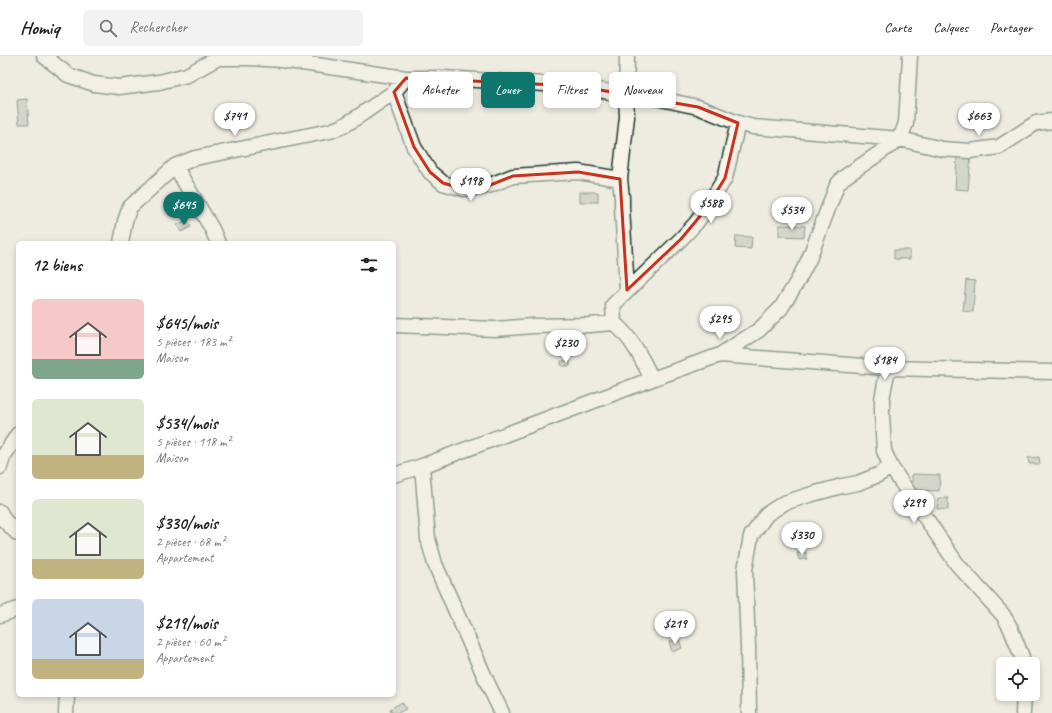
<!DOCTYPE html>
<html lang="fr">
<head>
<meta charset="utf-8">
<style>
	body { margin:0; font-family:Caveat,sans-serif; background:#f2f2f2; color:#202124; height:100vh; display:flex; flex-direction:column; font-size:15px; white-space:nowrap }
	* { box-sizing:border-box; margin:0 }
	p { font-size:13px; color:#757577 }
	.icon { flex:none; width:22px; height:22px; fill:none; stroke:currentColor; stroke-width:2; stroke-linecap:round; stroke-linejoin:round }
	.map { position:relative; flex:1; overflow:hidden }
	.details { position:absolute; left:16px; top:185px; width:380px; height:456px; display:flex; flex-direction:column; background:#fff; border-radius:6px; box-shadow:0 2px 6px #0003 }
	.details>* { flex:none }
	.guide { position:absolute; left:408px; top:16px; width:380px; height:36px; display:flex; gap:8px }
	.buttons { position:absolute; left:996px; top:601px; display:grid; gap:8px }
	.buttons a { display:grid; place-items:center; width:44px; height:44px; border-radius:6px; background:#fff; box-shadow:0 2px 6px #0003; font-size:20px }
	.price { position:absolute; translate:-50% -34px; padding:0 9px; border-radius:14px; background:#fff; color:#222; font-size:13px; line-height:26px; filter:drop-shadow(0 1px 2px #0008) }
	.price::after { content:''; position:absolute; left:50%; top:24px; width:12px; height:9px; margin-left:-6px; background:inherit; clip-path:polygon(0 0,100% 0,50% 100%) }
	.price.on { background:#0f766e; color:#fff }
	ul { padding:0; list-style:none }
	li { display:flex; align-items:center; gap:12px; height:100px; padding:0 16px }
	li span { display:grid; place-items:center; flex:none; width:112px; height:80px; border-radius:6px; color:#555 }
	li>.icon { margin-inline-start:auto }
	span .icon { width:48px; height:48px; fill:#fffc; stroke-width:1 }
	li b { font-size:17px }
	h2 { display:flex; justify-content:space-between; align-items:center; height:48px; padding:0 16px; font-size:17px }
	.chip { padding:0 14px; border-radius:6px; background:#fff; box-shadow:0 2px 6px #0003; font-size:14px; line-height:36px }
	.chip.on { background:#0f766e; color:#fff }
	header { display:flex; align-items:center; gap:24px; box-sizing:border-box; height:56px; padding:0 20px; background:#fff; border-bottom:1px solid #e0e0e0 }
	header strong { font-size:19px }
	nav { display:flex; gap:22px; margin-inline-start:auto; font-size:14px }
	.search { width:280px; height:36px; background:#f2f2f2; display:flex; align-items:center; gap:10px; box-sizing:border-box; padding:0 14px; border-radius:6px; color:#757577; font-size:15px }
	.map>svg:first-child { display:block }
</style>
</head>
<body>
<header>
<strong>Homiq</strong>
<div class="search"><svg class="icon" aria-label="search" viewBox="0 0 24 24"><circle cx="10" cy="10" r="6"/><path d="M15 15l6 6"/></svg>Rechercher</div>
<nav><a>Carte</a><a>Calques</a><a>Partager</a></nav>
</header>
<div class="map">
<svg width="1052" height="657" viewBox="0 0 1052 657">
	<rect width="100%" height="100%" fill="#eeece1"/>
	<filter id="ink" filterUnits="userSpaceOnUse"><feTurbulence type="fractalNoise" baseFrequency=".025" numOctaves="2"/><feDisplacementMap in="SourceGraphic" scale="8" xChannelSelector="R" yChannelSelector="G"/><feConvolveMatrix kernelMatrix="1 2 1 2 8 2 1 2 1" color-interpolation-filters="sRGB"/></filter>
	<g filter="url(#ink)">
		<path fill="#b5bbb0" stroke="#1f3d34" d="M 27,43 L 29,68 L 19,68 L 17,44 Z
			M 957,99 L 971,100 L 968,134 L 955,133 Z
			M 580,136 L 598,136 L 598,146 L 580,146 Z
			M 187,164 L 191,171 L 181,176 L 177,169 Z
			M 779,169 L 805,170 L 804,181 L 779,180 Z
			M 736,180 L 752,181 L 751,193 L 735,192 Z
			M 894,194 L 910,194 L 910,203 L 894,203 Z
			M 966,224 L 975,225 L 973,256 L 963,255 Z
			M 561,305 L 570,305 L 570,310 L 561,310 Z
			M 1039,401 L 1040,408 L 1029,408 L 1028,402 Z
			M 912,418 L 940,419 L 939,435 L 912,434 Z
			M 938,442 L 948,442 L 948,454 L 937,453 Z
			M 806,496 L 807,503 L 799,504 L 797,497 Z
			M 679,583 L 682,592 L 672,596 L 669,586 Z
			M 402,646 L 406,653 L 398,657 L 392,657 L 390,653 Z"/>
		<g fill="none" stroke-linecap="round" stroke-linejoin="round">
			<g stroke="#1f3d34" stroke-width="17">
				<path id="street" d="M 44,0 L 68,19 L 94,28 L 119,31 L 159,26 L 187,19 L 218,2 L 249,2 L 281,4 L 406,22 L 443,22 L 577,30 L 626,39 L 656,42 L 698,51 L 738,67 L 753,71 L 900,83 L 942,93 L 970,95 L 999,91 L 1036,67 L 1052,65
					M 627,0 L 626,39 L 627,61 L 620,123 L 622,142 L 622,152 L 627,234
					M 394,36 L 414,91 L 430,116 L 443,127 L 464,133 L 488,130 L 513,120 L 578,116 L 620,123
					M 175,110 L 212,173 L 218,187
					M 121,187 L 125,165 L 130,151 L 175,110 L 195,102 L 330,75 L 343,70 L 356,62 L 394,36 L 406,22
					M 394,269 L 495,273 L 533,270 L 589,269 L 614,267
					M 720,299 L 888,312 L 1052,316
					M 888,312 L 882,343 L 882,358 L 884,395 L 891,411 L 957,508 L 1003,559 L 1010,571 L 1022,601 L 1022,608
					M 652,323 C 642,303 632,282 614,267 L 613,249 L 681,183 L 696,167 L 706,153 L 725,122 L 738,67
					M 422,410 L 428,483 L 435,508 L 487,626 L 502,657
					M 0,411 L 3,401 L 18,378
					M 394,419 L 422,410 L 652,323 L 720,299 L 759,274 L 781,252 L 797,226 L 809,203 L 837,129 L 843,122 L 900,83 L 906,67 L 910,0
					M 0,456 L 4,464 L 18,478
					M 0,559 L 18,553
					M 66,657 L 67,639
					M 749,657 L 748,590 L 745,514 L 751,480 L 767,458 L 784,447 L 809,439 L 842,430 L 858,427 L 878,419 L 891,411
					M 1023,657 L 1024,638"/>
			</g>
			<use href="#street" stroke="#f7f3e8" stroke-width="14"/>
		</g>
	</g>
	<path d="M0 0H1052V657H0ZM 406,22 L 577,30 L 698,51 L 738,67 L 725,122 L 706,153 L 681,183 L 627,234 L 620,123 L 578,116 L 513,120 L 488,130 L 464,133 L 443,127 L 430,116 L 414,91 L 394,36 Z" fill="#eeece1" fill-opacity=".55" fill-rule="evenodd"/>
	<path fill="none" stroke="#c8321e" stroke-width="3" stroke-linejoin="round" d="M 406,22 L 577,30 L 698,51 L 738,67 L 725,122 L 706,153 L 681,183 L 627,234 L 620,123 L 578,116 L 513,120 L 488,130 L 464,133 L 443,127 L 430,116 L 414,91 L 394,36 Z"/>
</svg>
<div class="buttons">
<a><svg class="icon" aria-label="locate" viewBox="0 0 24 24"><circle cx="12" cy="12" r="6"/><path d="M12 2v4M12 18v4M2 12h4M18 12h4"/></svg></a>
</div>
<b class="price" style="left:235px;top:81px">$741</b>
<b class="price" style="left:979px;top:81px">$663</b>
<b class="price" style="left:471px;top:146px">$198</b>
<b class="price" style="left:711px;top:168px">$588</b>
<b class="price on" style="left:184px;top:170px">$645</b>
<b class="price" style="left:792px;top:175px">$534</b>
<b class="price" style="left:720px;top:284px">$295</b>
<b class="price" style="left:566px;top:308px">$230</b>
<b class="price" style="left:885px;top:325px">$184</b>
<b class="price" style="left:914px;top:468px">$299</b>
<b class="price" style="left:802px;top:500px">$330</b>
<b class="price" style="left:675px;top:589px">$219</b>
<div class="guide">
<a class="chip">Acheter</a>
<a class="chip on">Louer</a>
<a class="chip">Filtres</a>
<a class="chip">Nouveau</a>
</div>
<section class="details">
<h2>12 biens<svg class="icon" aria-label="filters" viewBox="0 0 24 24"><path d="M4 7h16M4 17h16"/><circle cx="9" cy="7" r="2"/><circle cx="15" cy="17" r="2"/></svg></h2>
<ul>
<li><span style="background:linear-gradient(#f6c9c9 75%,#7fa58c 0)"><svg class="icon" aria-label="home" viewBox="0 0 24 24"><path d="M3 11l9-7 9 7M6 9v11h12V9"/></svg></span><div><b>$645/mois</b><p>5 pièces · 183 m²</p><p>Maison</p></div></li>
<li><span style="background:linear-gradient(#dfe7d0 70%,#c2b280 0)"><svg class="icon" aria-label="home" viewBox="0 0 24 24"><path d="M3 11l9-7 9 7M6 9v11h12V9"/></svg></span><div><b>$534/mois</b><p>5 pièces · 118 m²</p><p>Maison</p></div></li>
<li><span style="background:linear-gradient(#dfe7d0 75%,#c2b280 0)"><svg class="icon" aria-label="home" viewBox="0 0 24 24"><path d="M3 11l9-7 9 7M6 9v11h12V9"/></svg></span><div><b>$330/mois</b><p>2 pièces · 68 m²</p><p>Appartement</p></div></li>
<li><span style="background:linear-gradient(#c9d6e8 75%,#c2b280 0)"><svg class="icon" aria-label="home" viewBox="0 0 24 24"><path d="M3 11l9-7 9 7M6 9v11h12V9"/></svg></span><div><b>$219/mois</b><p>2 pièces · 60 m²</p><p>Appartement</p></div></li>
</ul>
</section>
</div>
</body>
</html>
